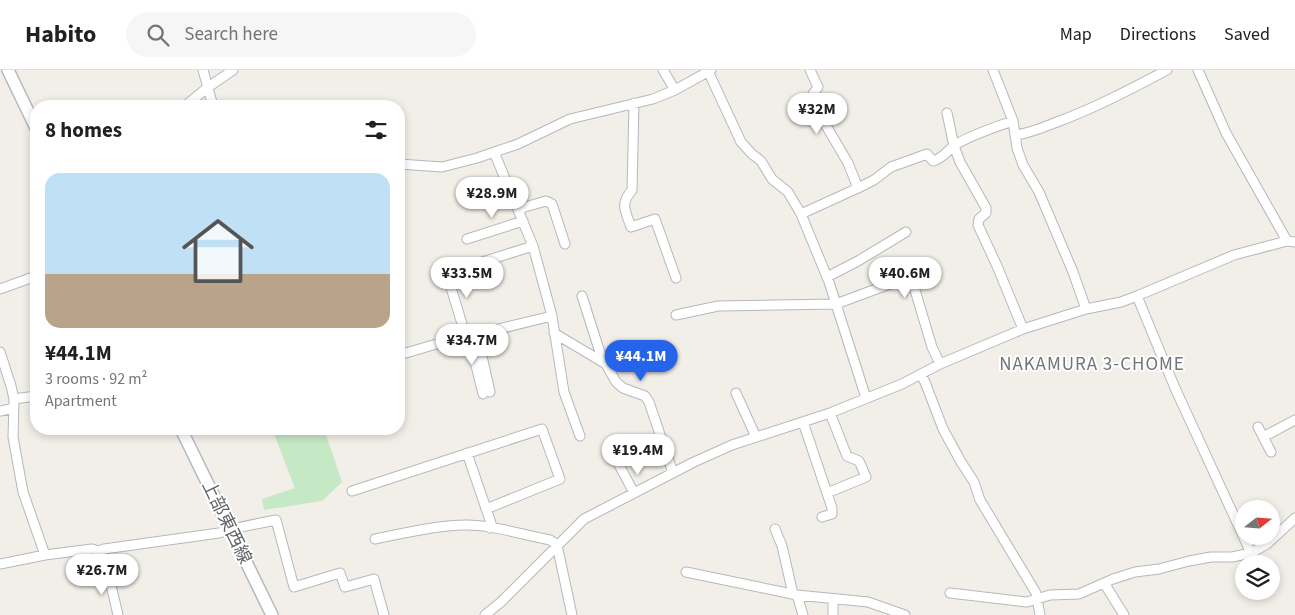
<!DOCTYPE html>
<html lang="en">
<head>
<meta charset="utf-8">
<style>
	body { margin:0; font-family:"Source Sans 3","Noto Sans JP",sans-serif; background:#f6f6f6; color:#202124; height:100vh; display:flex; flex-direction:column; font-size:19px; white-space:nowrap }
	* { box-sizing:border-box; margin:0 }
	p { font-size:16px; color:#757577 }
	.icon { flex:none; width:28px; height:28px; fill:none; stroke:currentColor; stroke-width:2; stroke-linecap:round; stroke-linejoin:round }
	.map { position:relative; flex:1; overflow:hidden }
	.drawer { position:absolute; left:30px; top:30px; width:375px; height:335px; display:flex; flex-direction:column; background:#fff; border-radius:20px; box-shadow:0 2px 8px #0003 }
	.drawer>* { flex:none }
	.needle { width:32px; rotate:73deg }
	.controls { position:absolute; left:1235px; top:430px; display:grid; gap:10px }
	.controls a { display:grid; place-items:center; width:45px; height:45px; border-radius:50%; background:#fff; box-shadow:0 2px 8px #0003; font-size:25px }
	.price { position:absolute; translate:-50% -42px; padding:0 11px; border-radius:18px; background:#fff; color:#222; font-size:16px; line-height:32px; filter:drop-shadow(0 1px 2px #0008) }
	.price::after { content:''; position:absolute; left:50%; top:30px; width:15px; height:11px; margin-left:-8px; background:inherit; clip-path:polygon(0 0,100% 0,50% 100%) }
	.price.on { background:#2563eb; color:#fff }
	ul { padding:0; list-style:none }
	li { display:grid; align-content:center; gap:10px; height:265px; padding:0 15px }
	li span { display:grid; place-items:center; height:155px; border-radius:15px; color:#555 }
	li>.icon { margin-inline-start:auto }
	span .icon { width:90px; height:90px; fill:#fffc; stroke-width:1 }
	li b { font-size:21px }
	h2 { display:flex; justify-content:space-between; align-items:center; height:60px; padding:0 15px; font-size:21px }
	header { display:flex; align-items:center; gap:30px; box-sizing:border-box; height:70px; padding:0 25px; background:#fff; border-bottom:1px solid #e0e0e0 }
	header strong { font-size:24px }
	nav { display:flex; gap:28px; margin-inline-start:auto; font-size:18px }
	.search { width:350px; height:45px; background:#f6f6f6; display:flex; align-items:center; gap:12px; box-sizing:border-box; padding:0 18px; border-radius:28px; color:#757577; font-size:19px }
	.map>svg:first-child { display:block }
</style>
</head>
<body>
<header>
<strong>Habito</strong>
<div class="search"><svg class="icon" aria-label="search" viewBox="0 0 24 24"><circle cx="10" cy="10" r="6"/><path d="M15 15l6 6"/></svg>Search here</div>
<nav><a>Map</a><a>Directions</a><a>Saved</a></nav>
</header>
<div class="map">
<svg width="1295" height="545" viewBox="0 0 1295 545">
	<rect width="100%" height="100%" fill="#f1efe8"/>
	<path fill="#c5e8c5" d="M 272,359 L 324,359 L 342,412 L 322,431 L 264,440 L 262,429 L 295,418 Z"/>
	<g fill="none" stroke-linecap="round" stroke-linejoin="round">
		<g stroke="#b5b8bc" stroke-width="11">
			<path id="minor" d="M 203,0 L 213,36
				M 663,0 L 675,20
				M 810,0 L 818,17 L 813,24 L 814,35 L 848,93 L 858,118
				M 993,0 L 1013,51 L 1017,78 L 1023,95 L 1039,122 L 1073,202 L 1086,239
				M 1198,0 L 1226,63 L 1287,171
				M 708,1 L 741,72 L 752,84 L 761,91 L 772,109 L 788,122 L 801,144 L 829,212 L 866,328
				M 634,33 L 632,120 C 620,134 625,140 631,157 L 655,149 L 676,208
				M 185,36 L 207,18 L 233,0
				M 947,43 L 954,76 L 960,92 L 986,138 L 986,143 L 979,149 L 978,155 L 997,196 L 1023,259
				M 1016,65 C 1031,63 1044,57 1057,52 C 1095,38 1131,19 1167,0
				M 494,82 L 533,176 L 552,246 L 564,322 L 580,366
				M 399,94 L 442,97 L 477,88 L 518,74 L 570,49 L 653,29 L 675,20 L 711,0
				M 518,139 L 546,131 L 552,134 L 565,174
				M 801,144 L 858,118 L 874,110 L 891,97 L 927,84 L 933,91 C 942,89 948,80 955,75 C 973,64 993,58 1013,51
				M 467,169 L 523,151
				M 479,193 L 533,176
				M 445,198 L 466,267
				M 827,207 L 858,191 L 906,162
				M 0,219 L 36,206
				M 582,226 L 603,292 L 613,289
				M 1137,226 L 1175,318 L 1251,483
				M 676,245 L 718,236 L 836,234 L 906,208 L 912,210 L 932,277 L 940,294
				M 554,263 L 606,294 L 616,312 L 623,318 L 645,326 L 649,332 L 673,403
				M 477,264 L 490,322
				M 469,267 L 483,324
				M 0,282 L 11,316 L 14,329 L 13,367 L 23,422 L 45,485
				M 399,285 L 433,275 L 552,246
				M 921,305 L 925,312 L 943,359 L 961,392 L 974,412 L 980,430 L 1036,523 L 1040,545
				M 736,323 L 756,367
				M 14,329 L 36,326
				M 0,341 L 14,338
				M 803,352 L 832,438 L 832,444 L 822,447
				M 1258,357 L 1271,382
				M 1263,367 L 1295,350
				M 467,383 L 491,453 L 490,458
				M 624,387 L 617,391 L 634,423
				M 352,421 L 542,359 L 560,409 L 486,439
				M 827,423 L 866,407 L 859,391 L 847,386 L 830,343
				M 775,459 L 782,476 L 793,524
				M 375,469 C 401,464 436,455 463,455 C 491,454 522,465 550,470 L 557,475 L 572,545
				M 99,481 L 104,479 L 219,463 C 237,457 257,454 276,450 L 294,517 L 340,503 L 345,517 L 374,509 L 384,545
				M 0,494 L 45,485 L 92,479 L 99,481 L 108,502 L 118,545
				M 686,502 L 797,525 L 868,532 L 905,545
				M 1104,513 L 1124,545
				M 950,523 L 1027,532 L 1050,525 L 1079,524 L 1113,509 L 1135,502 L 1159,499 L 1189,491 L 1211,487 L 1232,487 L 1251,483 L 1267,474 L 1295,448
				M 797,525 L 803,545
				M 833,530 L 833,545
				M 485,545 L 501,532 L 584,449 L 694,392 L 732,375 L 830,343 L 902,314 L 940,294 L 1023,259 L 1086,239 L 1121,232 L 1137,226 L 1234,185 L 1287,171 L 1295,172"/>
		</g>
		<g stroke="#b5b8bc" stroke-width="14">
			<path id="tertiary" d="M 8,0 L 36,58
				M 181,359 L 272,545"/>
		</g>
		<use href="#minor" stroke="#fff" stroke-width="9"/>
		<use href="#tertiary" stroke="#fff" stroke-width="11"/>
	</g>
	<g text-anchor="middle" stroke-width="4" stroke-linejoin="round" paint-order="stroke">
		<g font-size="18" fill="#5f6368" stroke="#fff">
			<text transform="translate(227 452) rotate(64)" y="6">上部東西線</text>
		</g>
		<g font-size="19" letter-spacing="1" fill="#70757a" stroke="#fff">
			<text x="1092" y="300">NAKAMURA 3-CHOME</text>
		</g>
	</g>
</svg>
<div class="controls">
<a><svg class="needle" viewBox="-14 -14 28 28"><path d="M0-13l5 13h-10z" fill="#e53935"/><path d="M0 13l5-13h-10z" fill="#757577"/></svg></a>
<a><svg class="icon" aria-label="layers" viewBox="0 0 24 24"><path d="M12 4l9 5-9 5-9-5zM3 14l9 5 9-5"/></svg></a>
</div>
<b class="price" style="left:817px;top:65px">¥32M</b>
<b class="price" style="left:492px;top:149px">¥28.9M</b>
<b class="price" style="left:467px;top:229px">¥33.5M</b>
<b class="price" style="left:905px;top:229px">¥40.6M</b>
<b class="price" style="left:472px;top:296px">¥34.7M</b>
<b class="price on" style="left:641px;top:312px">¥44.1M</b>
<b class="price" style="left:638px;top:406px">¥19.4M</b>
<b class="price" style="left:102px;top:526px">¥26.7M</b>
<section class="drawer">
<h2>8 homes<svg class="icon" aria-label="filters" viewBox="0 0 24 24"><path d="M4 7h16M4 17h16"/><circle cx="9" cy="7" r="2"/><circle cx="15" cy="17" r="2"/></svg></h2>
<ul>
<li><span style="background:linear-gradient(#bfe0f5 65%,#b9a48a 0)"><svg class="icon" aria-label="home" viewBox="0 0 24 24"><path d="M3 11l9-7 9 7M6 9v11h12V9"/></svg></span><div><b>¥44.1M</b><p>3 rooms · 92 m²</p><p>Apartment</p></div></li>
</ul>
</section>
</div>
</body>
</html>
